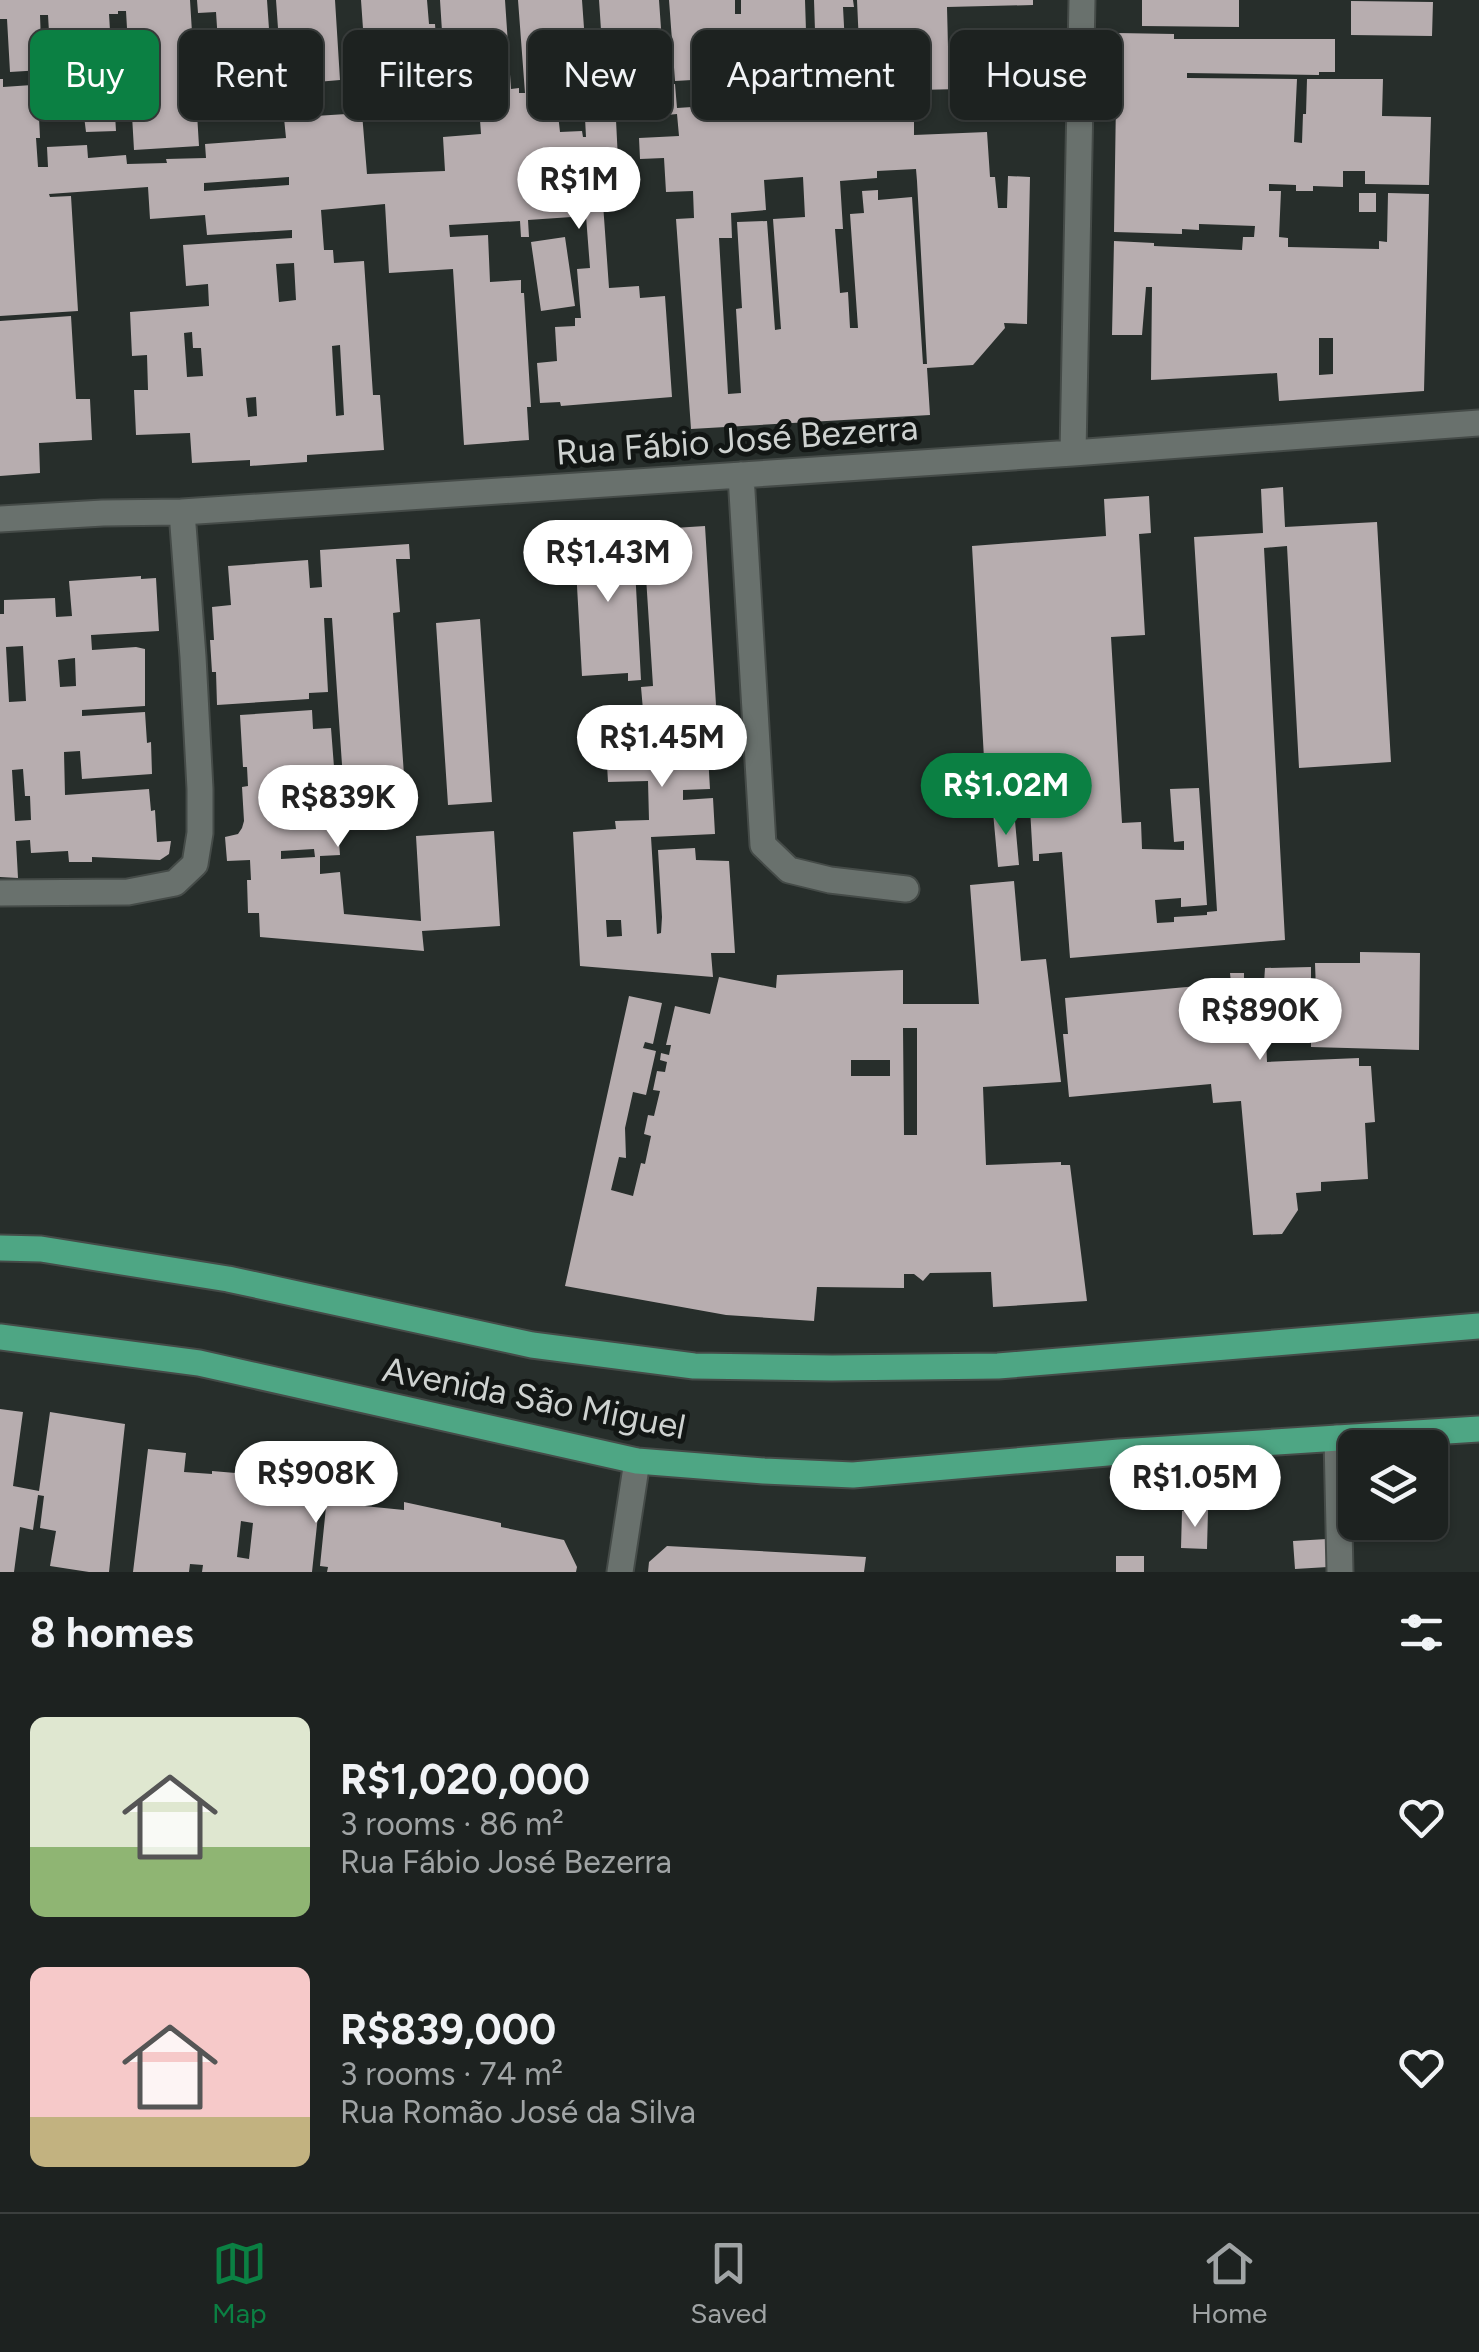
<!DOCTYPE html>
<html lang="en">
<head>
<meta charset="utf-8">
<style>
	body { margin:0; font-family:Figtree,sans-serif; background:#252a29; color:#f1f3f6; height:100vh; display:flex; flex-direction:column; font-size:38px; white-space:nowrap }
	* { box-sizing:border-box; margin:0 }
	p { font-size:32px; color:#a0a4a5 }
	.icon { flex:none; width:55px; height:55px; fill:none; stroke:currentColor; stroke-width:2; stroke-linecap:round; stroke-linejoin:round }
	.map { position:relative; height:1572px; overflow:hidden }
	.details { display:flex; flex-direction:column; background:#1d2220; flex:1 }
	.details>* { flex:none }
	.guide { position:absolute; left:30px; top:30px; width:1420px; height:90px; display:flex; gap:20px }
	.controls { position:absolute; left:1338px; top:1430px; display:grid; gap:20px }
	.controls a { display:grid; place-items:center; width:110px; height:110px; border-radius:15px; background:#1d2220; box-shadow:0 2px 8px #0004,0 0 0 2px #3b3f3e; font-size:50px }
	.price { position:absolute; translate:-50% -85px; padding:0 22px; border-radius:35px; background:#fff; color:#222; font-size:32px; line-height:65px; filter:drop-shadow(0 2px 5px #0008) }
	.price::after { content:''; position:absolute; left:50%; top:60px; width:30px; height:22px; margin-left:-15px; background:inherit; clip-path:polygon(0 0,100% 0,50% 100%) }
	.price.on { background:#0b8043; color:#fff }
	ul { padding:0; list-style:none }
	li { display:flex; align-items:center; gap:30px; height:250px; padding:0 30px }
	li span { display:grid; place-items:center; flex:none; width:280px; height:200px; border-radius:15px; color:#555 }
	li>.icon { margin-inline-start:auto }
	span .icon { width:120px; height:120px; fill:#fffc; stroke-width:1 }
	li b { font-size:42px }
	h2 { display:flex; justify-content:space-between; align-items:center; height:120px; padding:0 30px; font-size:42px }
	.tag { padding:0 35px; border-radius:15px; background:#1d2220; box-shadow:0 2px 8px #0004,0 0 0 2px #3b3f3e; font-size:35px; line-height:90px }
	.tag.on { background:#0b8043; color:#fff }
	.menu { display:flex; justify-content:space-around; align-items:center; height:140px; border-top:2px solid #3b3f3e; background:#1d2220; font-size:28px; color:#a0a4a5 }
	.menu a { display:grid; justify-items:center; gap:5px }
	.menu .on { color:#0b8043 }
	.map>svg:first-child { display:block }
</style>
</head>
<body>
<div class="map">
<svg width="1479" height="1572" viewBox="0 0 1479 1572">
	<rect width="100%" height="100%" fill="#272e2b"/>
	<path fill="#b7adaf" fill-rule="evenodd" d="M 0,0 L 190,0 L 199,146 L 134,150 L 126,11 L 118,11 L 118,14 L 109,14 L 116,131 L 86,132 L 84,116 L 54,118 L 48,15 L 40,15 L 42,70 L 10,72 L 7,19 L 0,19 Z
		M 197,0 L 267,0 L 275,116 L 223,118 L 216,12 L 198,13 Z
		M 276,0 L 335,0 L 340,80 L 282,85 Z
		M 361,0 L 427,0 L 429,24 L 435,24 L 439,84 L 360,90 L 357,43 L 364,43 Z
		M 440,0 L 505,0 L 511,89 L 519,88 L 519,93 L 525,93 L 518,0 L 582,0 L 589,98 L 557,99 L 557,105 L 560,132 L 582,131 L 583,137 L 586,137 L 585,118 L 597,118 L 596,90 L 605,90 L 599,0 L 659,0 L 665,85 L 675,84 L 677,108 L 737,104 L 736,74 L 726,75 L 726,78 L 675,81 L 669,0 L 735,0 L 735,14 L 741,14 L 741,0 L 805,0 L 806,31 L 787,32 L 787,47 L 797,46 L 797,62 L 816,62 L 814,0 L 853,0 L 854,7 L 843,7 L 845,45 L 859,45 L 857,0 L 1033,0 L 1033,5 L 947,7 L 948,47 L 1031,45 L 1030,97 L 1005,88 L 873,91 L 874,117 L 914,114 L 914,135 L 987,132 L 990,177 L 995,177 L 998,208 L 1007,208 L 1008,176 L 1030,177 L 1027,324 L 1004,323 L 1005,328 L 973,365 L 927,368 L 930,415 L 691,429 L 676,219 L 694,218 L 693,191 L 666,192 L 664,158 L 640,159 L 639,138 L 679,136 L 677,114 L 616,120 L 618,160 L 600,161 L 609,288 L 639,286 L 640,298 L 665,296 L 672,397 L 561,406 L 560,402 L 540,403 L 537,363 L 557,361 L 555,327 L 575,326 L 575,318 L 581,318 L 577,269 L 590,268 L 586,216 L 528,220 L 529,237 L 521,237 L 520,221 L 449,225 L 450,237 L 488,235 L 490,282 L 521,280 L 521,293 L 524,293 L 531,407 L 527,407 L 529,440 L 464,445 L 453,269 L 389,273 L 385,204 L 321,210 L 324,250 L 333,250 L 334,263 L 364,261 L 373,395 L 380,395 L 384,450 L 307,455 L 307,462 L 250,466 L 250,460 L 192,463 L 190,433 L 136,435 L 134,390 L 148,390 L 147,355 L 132,356 L 130,312 L 209,306 L 208,284 L 186,286 L 183,245 L 292,238 L 292,230 L 207,235 L 205,215 L 150,219 L 148,187 L 49,194 L 50,197 L 71,196 L 78,311 L 0,316 L 0,79 L 3,79 L 3,87 L 32,85 L 33,97 L 38,97 L 40,138 L 36,138 L 38,167 L 48,167 L 47,147 L 87,145 L 88,158 L 126,155 L 127,164 L 167,163 L 166,159 L 206,158 L 205,144 L 286,138 L 284,118 L 362,113 L 367,174 L 445,171 L 443,137 L 481,134 L 478,92 L 446,94 ZM 916,169 L 917,181 L 927,364 L 923,364 L 912,197 L 878,200 L 878,190 L 862,191 L 864,213 L 850,214 L 858,328 L 850,328 L 848,292 L 840,293 L 835,229 L 843,229 L 840,181 L 877,178 L 877,171 ZM 289,177 L 289,185 L 204,191 L 204,183 ZM 803,177 L 805,217 L 773,219 L 781,329 L 775,330 L 767,221 L 737,222 L 742,308 L 736,309 L 741,393 L 728,394 L 719,238 L 732,238 L 731,213 L 766,210 L 764,180 ZM 294,263 L 296,300 L 279,302 L 276,264 ZM 192,332 L 193,348 L 201,348 L 203,376 L 187,377 L 184,333 ZM 340,345 L 344,415 L 336,416 L 332,346 ZM 256,397 L 257,416 L 248,417 L 246,398 Z
		M 1142,0 L 1239,0 L 1239,27 L 1142,26 Z
		M 1351,1 L 1433,2 L 1432,36 L 1351,35 Z
		M 1117,33 L 1174,34 L 1174,39 L 1335,39 L 1335,72 L 1319,72 L 1319,75 L 1187,73 L 1187,78 L 1297,79 L 1294,142 L 1302,143 L 1303,114 L 1306,114 L 1307,79 L 1383,79 L 1382,116 L 1431,117 L 1429,185 L 1365,184 L 1365,171 L 1343,171 L 1343,187 L 1313,186 L 1313,191 L 1296,191 L 1296,185 L 1269,184 L 1269,191 L 1281,191 L 1279,237 L 1288,238 L 1288,247 L 1379,249 L 1379,241 L 1387,242 L 1388,193 L 1429,194 L 1424,391 L 1279,401 L 1277,373 L 1151,380 L 1152,287 L 1146,287 L 1142,335 L 1112,335 L 1114,241 L 1154,243 L 1154,246 L 1242,250 L 1243,237 L 1254,237 L 1255,226 L 1199,224 L 1199,230 L 1182,229 L 1182,234 L 1114,232 ZM 1319,338 L 1333,338 L 1333,374 L 1319,375 Z
		M 1359,193 L 1376,193 L 1376,212 L 1359,212 Z
		M 565,237 L 575,306 L 541,311 L 531,242 Z
		M 71,316 L 76,399 L 90,399 L 92,440 L 39,443 L 40,473 L 0,476 L 0,321 Z
		M 1283,487 L 1285,527 L 1377,522 L 1391,762 L 1299,768 L 1287,546 L 1264,548 L 1285,940 L 1070,958 L 1062,852 L 1039,854 L 1039,861 L 1033,861 L 1030,808 L 1033,805 L 1030,774 L 985,776 L 972,546 L 1106,536 L 1104,499 L 1149,496 L 1151,533 L 1139,534 L 1145,635 L 1111,637 L 1122,823 L 1141,822 L 1142,849 L 1184,850 L 1184,841 L 1174,842 L 1170,789 L 1199,788 L 1207,905 L 1181,907 L 1181,898 L 1155,900 L 1157,923 L 1174,922 L 1174,917 L 1207,915 L 1207,912 L 1217,911 L 1194,537 L 1263,533 L 1261,489 Z
		M 705,526 L 717,721 L 710,722 L 712,755 L 708,755 L 710,789 L 683,790 L 683,800 L 713,798 L 715,834 L 651,837 L 657,934 L 661,933 L 662,917 L 658,850 L 695,848 L 696,860 L 729,861 L 735,953 L 711,953 L 713,977 L 580,966 L 573,832 L 616,829 L 615,821 L 649,820 L 648,781 L 608,782 L 604,712 L 643,710 L 641,687 L 653,686 L 643,530 ZM 606,920 L 621,920 L 622,936 L 607,937 Z
		M 626,531 L 633,531 L 641,680 L 628,681 L 628,673 L 582,676 L 576,568 L 581,568 L 578,534 Z
		M 409,544 L 410,559 L 396,559 L 400,612 L 393,613 L 405,790 L 344,794 L 332,618 L 324,618 L 328,692 L 309,693 L 309,699 L 217,705 L 216,672 L 212,672 L 210,640 L 214,640 L 212,607 L 231,605 L 228,566 L 308,560 L 310,588 L 322,587 L 320,550 Z
		M 141,576 L 141,579 L 156,578 L 159,631 L 91,635 L 92,650 L 136,647 L 145,649 L 145,706 L 82,710 L 82,716 L 145,712 L 147,743 L 151,742 L 152,774 L 82,779 L 80,751 L 64,752 L 65,795 L 149,789 L 151,811 L 155,810 L 157,842 L 171,841 L 169,854 L 160,860 L 92,857 L 92,862 L 69,862 L 68,851 L 31,853 L 30,840 L 16,841 L 18,878 L 0,877 L 0,614 L 4,614 L 4,600 L 55,598 L 56,617 L 72,616 L 69,581 ZM 23,646 L 26,701 L 9,702 L 6,647 ZM 75,658 L 76,686 L 60,687 L 58,660 ZM 23,769 L 25,796 L 30,796 L 31,820 L 15,821 L 12,770 Z
		M 480,619 L 492,802 L 448,805 L 436,623 Z
		M 312,710 L 313,729 L 331,728 L 336,793 L 317,795 L 319,830 L 338,829 L 340,855 L 320,856 L 320,874 L 340,872 L 344,914 L 421,921 L 416,836 L 494,831 L 500,926 L 422,931 L 424,951 L 260,937 L 259,913 L 248,913 L 247,880 L 251,880 L 250,860 L 227,861 L 225,837 L 238,834 L 242,828 L 244,821 L 242,787 L 248,786 L 247,767 L 243,767 L 240,715 ZM 314,849 L 315,857 L 281,859 L 281,851 Z
		M 1014,810 L 1019,865 L 998,867 L 993,812 Z
		M 1014,881 L 1021,961 L 1046,959 L 1061,1082 L 983,1087 L 986,1165 L 1061,1162 L 1061,1165 L 1070,1165 L 1087,1301 L 993,1307 L 991,1272 L 930,1273 L 923,1281 L 914,1274 L 904,1274 L 904,1288 L 817,1287 L 814,1321 L 726,1315 L 565,1286 L 629,996 L 662,1003 L 653,1044 L 645,1042 L 643,1048 L 656,1051 L 646,1095 L 633,1092 L 625,1128 L 626,1158 L 619,1157 L 611,1190 L 633,1196 L 641,1163 L 645,1164 L 651,1136 L 644,1134 L 648,1115 L 654,1116 L 660,1091 L 653,1090 L 657,1071 L 665,1072 L 667,1062 L 660,1060 L 661,1053 L 669,1055 L 671,1045 L 666,1045 L 675,1006 L 710,1014 L 719,977 L 776,988 L 777,975 L 903,970 L 903,1004 L 979,1004 L 970,885 ZM 903,1028 L 917,1028 L 917,1135 L 904,1135 ZM 851,1060 L 890,1060 L 890,1076 L 851,1076 Z
		M 1360,952 L 1420,953 L 1419,1050 L 1311,1047 L 1311,1015 L 1265,1018 L 1267,1062 L 1359,1058 L 1359,1066 L 1371,1066 L 1375,1122 L 1365,1123 L 1368,1179 L 1321,1182 L 1321,1191 L 1296,1193 L 1298,1210 L 1282,1234 L 1253,1235 L 1241,1101 L 1213,1103 L 1211,1084 L 1069,1097 L 1063,1034 L 1068,1034 L 1065,998 L 1231,983 L 1230,973 L 1244,973 L 1244,982 L 1264,983 L 1265,968 L 1311,967 L 1311,991 L 1316,991 L 1315,963 L 1360,963 Z
		M 0,1409 L 23,1412 L 13,1486 L 39,1491 L 50,1412 L 125,1424 L 109,1572 L 89,1572 L 50,1566 L 56,1531 L 40,1528 L 44,1496 L 38,1495 L 33,1530 L 20,1527 L 14,1572 L 0,1572 Z
		M 292,1444 L 368,1462 L 364,1506 L 404,1510 L 404,1502 L 501,1523 L 501,1527 L 564,1540 L 577,1567 L 576,1572 L 327,1572 L 328,1567 L 320,1566 L 326,1507 L 319,1506 L 312,1572 L 202,1572 L 203,1565 L 190,1564 L 189,1572 L 133,1572 L 148,1449 L 186,1453 L 184,1472 L 212,1474 L 212,1471 L 259,1475 L 257,1488 L 288,1492 L 288,1486 L 294,1487 L 296,1471 L 289,1470 ZM 241,1521 L 253,1523 L 249,1559 L 237,1557 Z
		M 1208,1510 L 1207,1549 L 1181,1548 L 1182,1511 Z
		M 1327,1539 L 1328,1567 L 1295,1569 L 1293,1541 Z
		M 667,1546 L 866,1557 L 864,1572 L 648,1572 L 649,1562 Z
		M 1116,1556 L 1144,1556 L 1144,1572 L 1116,1572 Z"/>
	<g fill="none" stroke-linecap="round" stroke-linejoin="round">
		<g stroke="#454b48" stroke-width="29">
			<path id="minor" d="M 1073,453 L 1082,0
				M 741,475 L 763,845 L 789,870 L 830,880 L 906,889
				M 0,519 L 103,513 L 182,512 L 1073,453 L 1479,423
				M 0,893 L 128,892 L 175,883 L 195,864 L 200,833 L 200,789 L 193,657 L 182,512
				M 1337,1438 L 1340,1572
				M 620,1572 L 637,1461"/>
		</g>
		<g stroke="#454b48" stroke-width="29">
			<path id="major" d="M 0,1248 L 41,1249 L 228,1279 L 532,1345 L 694,1366 L 832,1368 L 998,1366 L 1479,1326
				M 0,1337 L 199,1363 L 637,1461 L 764,1471 L 853,1475 L 1119,1452 L 1479,1429"/>
		</g>
		<use href="#minor" stroke="#69716d" stroke-width="25"/>
		<use href="#major" stroke="#4ea684" stroke-width="25"/>
	</g>
	<g text-anchor="middle" stroke-width="10" stroke-linejoin="round" paint-order="stroke">
		<g font-size="35" fill="#ced2d0" stroke="#121614">
			<text transform="translate(737 440) rotate(-4)" y="12">Rua Fábio José Bezerra</text>
			<text transform="translate(534 1398) rotate(11)" y="12">Avenida São Miguel</text>
		</g>
	</g>
</svg>
<div class="controls">
<a><svg class="icon" aria-label="layers" viewBox="0 0 24 24"><path d="M12 4l9 5-9 5-9-5zM3 14l9 5 9-5"/></svg></a>
</div>
<b class="price" style="left:579px;top:232px">R$1M</b>
<b class="price" style="left:608px;top:605px">R$1.43M</b>
<b class="price" style="left:662px;top:790px">R$1.45M</b>
<b class="price on" style="left:1006px;top:838px">R$1.02M</b>
<b class="price" style="left:338px;top:850px">R$839K</b>
<b class="price" style="left:1260px;top:1063px">R$890K</b>
<b class="price" style="left:316px;top:1526px">R$908K</b>
<b class="price" style="left:1195px;top:1530px">R$1.05M</b>
<div class="guide">
<a class="tag on">Buy</a>
<a class="tag">Rent</a>
<a class="tag">Filters</a>
<a class="tag">New</a>
<a class="tag">Apartment</a>
<a class="tag">House</a>
</div>
</div>
<section class="details">
<h2>8 homes<svg class="icon" aria-label="filters" viewBox="0 0 24 24"><path d="M4 7h16M4 17h16"/><circle cx="9" cy="7" r="2"/><circle cx="15" cy="17" r="2"/></svg></h2>
<ul>
<li><span style="background:linear-gradient(#dfe7d0 65%,#8fb573 0)"><svg class="icon" aria-label="home" viewBox="0 0 24 24"><path d="M3 11l9-7 9 7M6 9v11h12V9"/></svg></span><div><b>R$1,020,000</b><p>3 rooms · 86 m²</p><p>Rua Fábio José Bezerra</p></div><svg class="icon" aria-label="heart" viewBox="0 0 24 24"><path d="M12 20l-8-8c-3-5 5-10 8-4 3-6 11-1 8 4z"/></svg></li>
<li><span style="background:linear-gradient(#f6c9c9 75%,#c2b280 0)"><svg class="icon" aria-label="home" viewBox="0 0 24 24"><path d="M3 11l9-7 9 7M6 9v11h12V9"/></svg></span><div><b>R$839,000</b><p>3 rooms · 74 m²</p><p>Rua Romão José da Silva</p></div><svg class="icon" aria-label="heart" viewBox="0 0 24 24"><path d="M12 20l-8-8c-3-5 5-10 8-4 3-6 11-1 8 4z"/></svg></li>
</ul>
</section>
<nav class="menu">
<a class="on"><svg class="icon" aria-label="map" viewBox="0 0 24 24"><path d="M3 6l6-2 6 2 6-2v14l-6 2-6-2-6 2zM9 4v14M15 6v14"/></svg>Map</a>
<a><svg class="icon" aria-label="saved" viewBox="0 0 24 24"><path d="M7 4h10v16l-5-4-5 4z"/></svg>Saved</a>
<a><svg class="icon" aria-label="home" viewBox="0 0 24 24"><path d="M3 11l9-7 9 7M6 9v11h12V9"/></svg>Home</a>
</nav>
</body>
</html>
